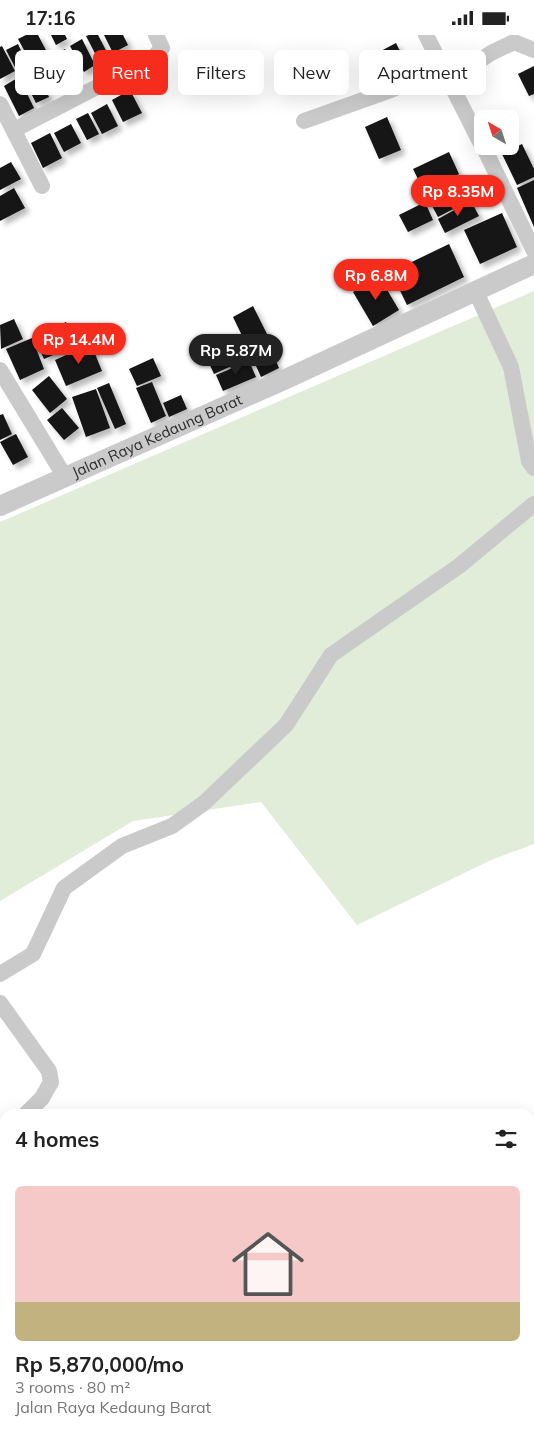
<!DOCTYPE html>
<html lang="en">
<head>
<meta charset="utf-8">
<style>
	body { margin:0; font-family:Mulish,sans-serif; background:#f6f6f6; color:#222; height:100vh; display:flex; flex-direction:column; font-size:19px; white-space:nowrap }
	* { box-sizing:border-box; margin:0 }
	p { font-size:16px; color:#767676 }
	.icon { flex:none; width:28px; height:28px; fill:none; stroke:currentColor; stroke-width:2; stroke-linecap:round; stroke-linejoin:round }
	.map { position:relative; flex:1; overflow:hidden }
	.details { position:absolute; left:0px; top:1074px; width:535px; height:336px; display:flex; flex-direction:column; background:#fff; border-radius:15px 15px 0 0; box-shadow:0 5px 20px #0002 }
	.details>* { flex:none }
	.top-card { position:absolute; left:15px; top:15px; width:505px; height:45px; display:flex; gap:10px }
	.needle { width:32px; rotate:321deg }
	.tools { position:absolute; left:474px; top:75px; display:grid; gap:10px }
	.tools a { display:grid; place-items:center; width:45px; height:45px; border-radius:8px; background:#fff; box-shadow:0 5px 20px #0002; font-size:25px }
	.price { position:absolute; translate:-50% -42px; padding:0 11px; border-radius:18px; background:#f62c1d; color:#fff; font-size:16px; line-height:32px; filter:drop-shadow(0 1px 2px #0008) }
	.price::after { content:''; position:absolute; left:50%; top:30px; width:15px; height:11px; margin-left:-8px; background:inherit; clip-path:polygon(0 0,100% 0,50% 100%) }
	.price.on { background:#222; color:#fff }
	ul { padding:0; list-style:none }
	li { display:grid; align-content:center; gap:10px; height:265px; padding:0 15px }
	li span { display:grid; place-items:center; height:155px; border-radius:8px; color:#555 }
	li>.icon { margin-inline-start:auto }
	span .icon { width:90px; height:90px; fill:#fffc; stroke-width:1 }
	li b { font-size:21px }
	h2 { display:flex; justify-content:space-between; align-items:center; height:60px; padding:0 15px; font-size:21px }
	.pill { padding:0 18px; border-radius:8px; background:#fff; box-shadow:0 5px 20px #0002; font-size:18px; line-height:45px }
	.pill.on { background:#f62c1d; color:#fff }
	.status { display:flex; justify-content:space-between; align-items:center; height:35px; padding:0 25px; background:#fff; direction:ltr }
	.status svg { height:14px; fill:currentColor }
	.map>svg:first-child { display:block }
</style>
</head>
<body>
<div class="status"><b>17:16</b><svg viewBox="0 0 49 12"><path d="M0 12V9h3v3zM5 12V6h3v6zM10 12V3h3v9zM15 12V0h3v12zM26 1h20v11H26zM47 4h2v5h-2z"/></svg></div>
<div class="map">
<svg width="534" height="1409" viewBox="0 0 534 1409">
	<defs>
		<filter id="shadow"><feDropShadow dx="4.5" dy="4.5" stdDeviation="2.5" flood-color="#0004"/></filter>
	</defs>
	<rect width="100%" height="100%" fill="#fff"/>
	<path fill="#e1ecd9" d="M 534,256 L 534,809 L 491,825 L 357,890 L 261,767 L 133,786 L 0,866 L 0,487 Z"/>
	<path fill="#141414" filter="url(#shadow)" d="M 26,0 L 38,0 L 48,19 L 31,28 L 18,4 Z
		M 51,0 L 65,0 L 67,4 L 56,10 Z
		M 89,0 L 98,0 L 110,23 L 100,28 L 86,1 Z
		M 104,0 L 123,0 L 128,10 L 113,18 Z
		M 82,4 L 95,30 L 84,37 L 70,11 Z
		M 396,8 L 412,40 L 392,50 L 377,18 Z
		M 18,9 L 28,30 L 17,36 L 6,15 Z
		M 2,11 L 15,36 L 0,44 L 0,12 Z
		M 65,14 L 78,40 L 64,47 L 52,21 Z
		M 49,22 L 61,46 L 50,52 L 38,28 Z
		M 534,31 L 534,59 L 529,61 L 518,39 Z
		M 34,32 L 49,62 L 36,68 L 21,38 Z
		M 19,42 L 34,73 L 19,81 L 4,51 Z
		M 130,55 L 142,78 L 123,87 L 112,65 Z
		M 107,69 L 118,91 L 102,99 L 91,78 Z
		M 88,78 L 99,99 L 87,105 L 76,84 Z
		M 387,82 L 401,115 L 379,124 L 365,92 Z
		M 71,89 L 81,108 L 64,117 L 54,98 Z
		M 50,98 L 62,123 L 43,133 L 31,108 Z
		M 522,109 L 534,134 L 534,142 L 517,150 L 502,119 Z
		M 449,117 L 459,139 L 424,156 L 413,134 Z
		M 11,127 L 21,144 L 0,155 L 0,133 Z
		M 457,141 L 470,165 L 438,182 L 425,158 Z
		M 534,145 L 534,192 L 517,153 Z
		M 14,153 L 25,173 L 0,186 L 0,161 Z
		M 471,166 L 479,181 L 445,198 L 438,184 Z
		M 425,167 L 433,185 L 408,197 L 399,180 Z
		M 502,178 L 517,212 L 480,229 L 464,195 Z
		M 449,209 L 464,242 L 407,270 L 391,237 Z
		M 379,241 L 399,275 L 373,291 L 353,257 Z
		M 253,271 L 268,301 L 247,311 L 233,282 Z
		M 14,284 L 23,304 L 1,314 L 0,290 Z
		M 66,287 L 76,310 L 44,324 L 34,302 Z
		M 238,300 L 249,323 L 214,339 L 203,315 Z
		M 32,303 L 44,334 L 20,345 L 6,314 Z
		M 266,303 L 274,320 L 257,328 L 249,311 Z
		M 91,309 L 102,336 L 66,351 L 55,325 Z
		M 274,322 L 279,333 L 261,342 L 256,331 Z
		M 153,323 L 161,341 L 137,351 L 129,334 Z
		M 249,326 L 256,342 L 223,356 L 216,340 Z
		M 49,341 L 67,364 L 50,378 L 32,355 Z
		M 152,347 L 166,381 L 151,388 L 136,353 Z
		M 109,348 L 126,389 L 115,394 L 97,353 Z
		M 96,354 L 110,393 L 86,402 L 72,362 Z
		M 181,360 L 187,374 L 169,382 L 163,368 Z
		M 62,373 L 79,393 L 64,405 L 47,385 Z
		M 3,379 L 12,399 L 0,405 L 0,380 Z
		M 16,399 L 28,422 L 13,430 L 0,407 Z
		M 38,1405 L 57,1405 L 59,1409 L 30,1409 Z"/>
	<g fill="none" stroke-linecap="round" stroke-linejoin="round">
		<path stroke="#cacaca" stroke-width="16" d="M 426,0 L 482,111
			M 450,46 L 491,18 L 514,7 L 534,15
			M 0,69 L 42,151
			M 304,86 L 391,55 L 443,33
			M 14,95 L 153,23 L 162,13 L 156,0
			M 483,111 L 534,216
			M 476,257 L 511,332 L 529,426 L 534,433
			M 0,335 L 65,442
			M 0,939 L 33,919 L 64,853 L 122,811 L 172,791 L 204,768 L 286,690 L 331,620 L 459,531 L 534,469
			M 0,968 L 49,1036 L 51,1047 L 42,1063 L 26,1079
			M 0,1104 L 5,1099"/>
		<path stroke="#cacaca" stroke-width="20" id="s1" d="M 0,471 L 286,344 L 534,229"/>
	</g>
	<g text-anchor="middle" stroke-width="5" stroke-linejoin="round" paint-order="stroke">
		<g font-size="15" fill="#2d2d2d" stroke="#fff">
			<text dy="5" stroke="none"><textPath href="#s1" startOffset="172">Jalan Raya Kedaung Barat</textPath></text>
		</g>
	</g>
</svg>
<div class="tools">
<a><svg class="needle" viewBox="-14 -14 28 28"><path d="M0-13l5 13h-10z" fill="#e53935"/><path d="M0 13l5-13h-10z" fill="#767676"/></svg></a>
</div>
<b class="price" style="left:458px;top:182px">Rp 8.35M</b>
<b class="price" style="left:376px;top:266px">Rp 6.8M</b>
<b class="price" style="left:79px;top:330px">Rp 14.4M</b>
<b class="price on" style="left:236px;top:341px">Rp 5.87M</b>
<div class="top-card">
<a class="pill">Buy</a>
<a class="pill on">Rent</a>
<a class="pill">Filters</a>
<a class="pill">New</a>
<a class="pill">Apartment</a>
</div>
<section class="details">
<h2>4 homes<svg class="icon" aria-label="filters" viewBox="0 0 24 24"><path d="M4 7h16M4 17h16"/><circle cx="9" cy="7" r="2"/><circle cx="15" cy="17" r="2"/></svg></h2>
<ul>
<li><span style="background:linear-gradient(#f6c9c9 75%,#c2b280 0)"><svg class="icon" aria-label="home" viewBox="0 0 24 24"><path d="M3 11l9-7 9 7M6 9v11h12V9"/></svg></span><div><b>Rp 5,870,000/mo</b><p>3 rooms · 80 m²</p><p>Jalan Raya Kedaung Barat</p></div></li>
</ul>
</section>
</div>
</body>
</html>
